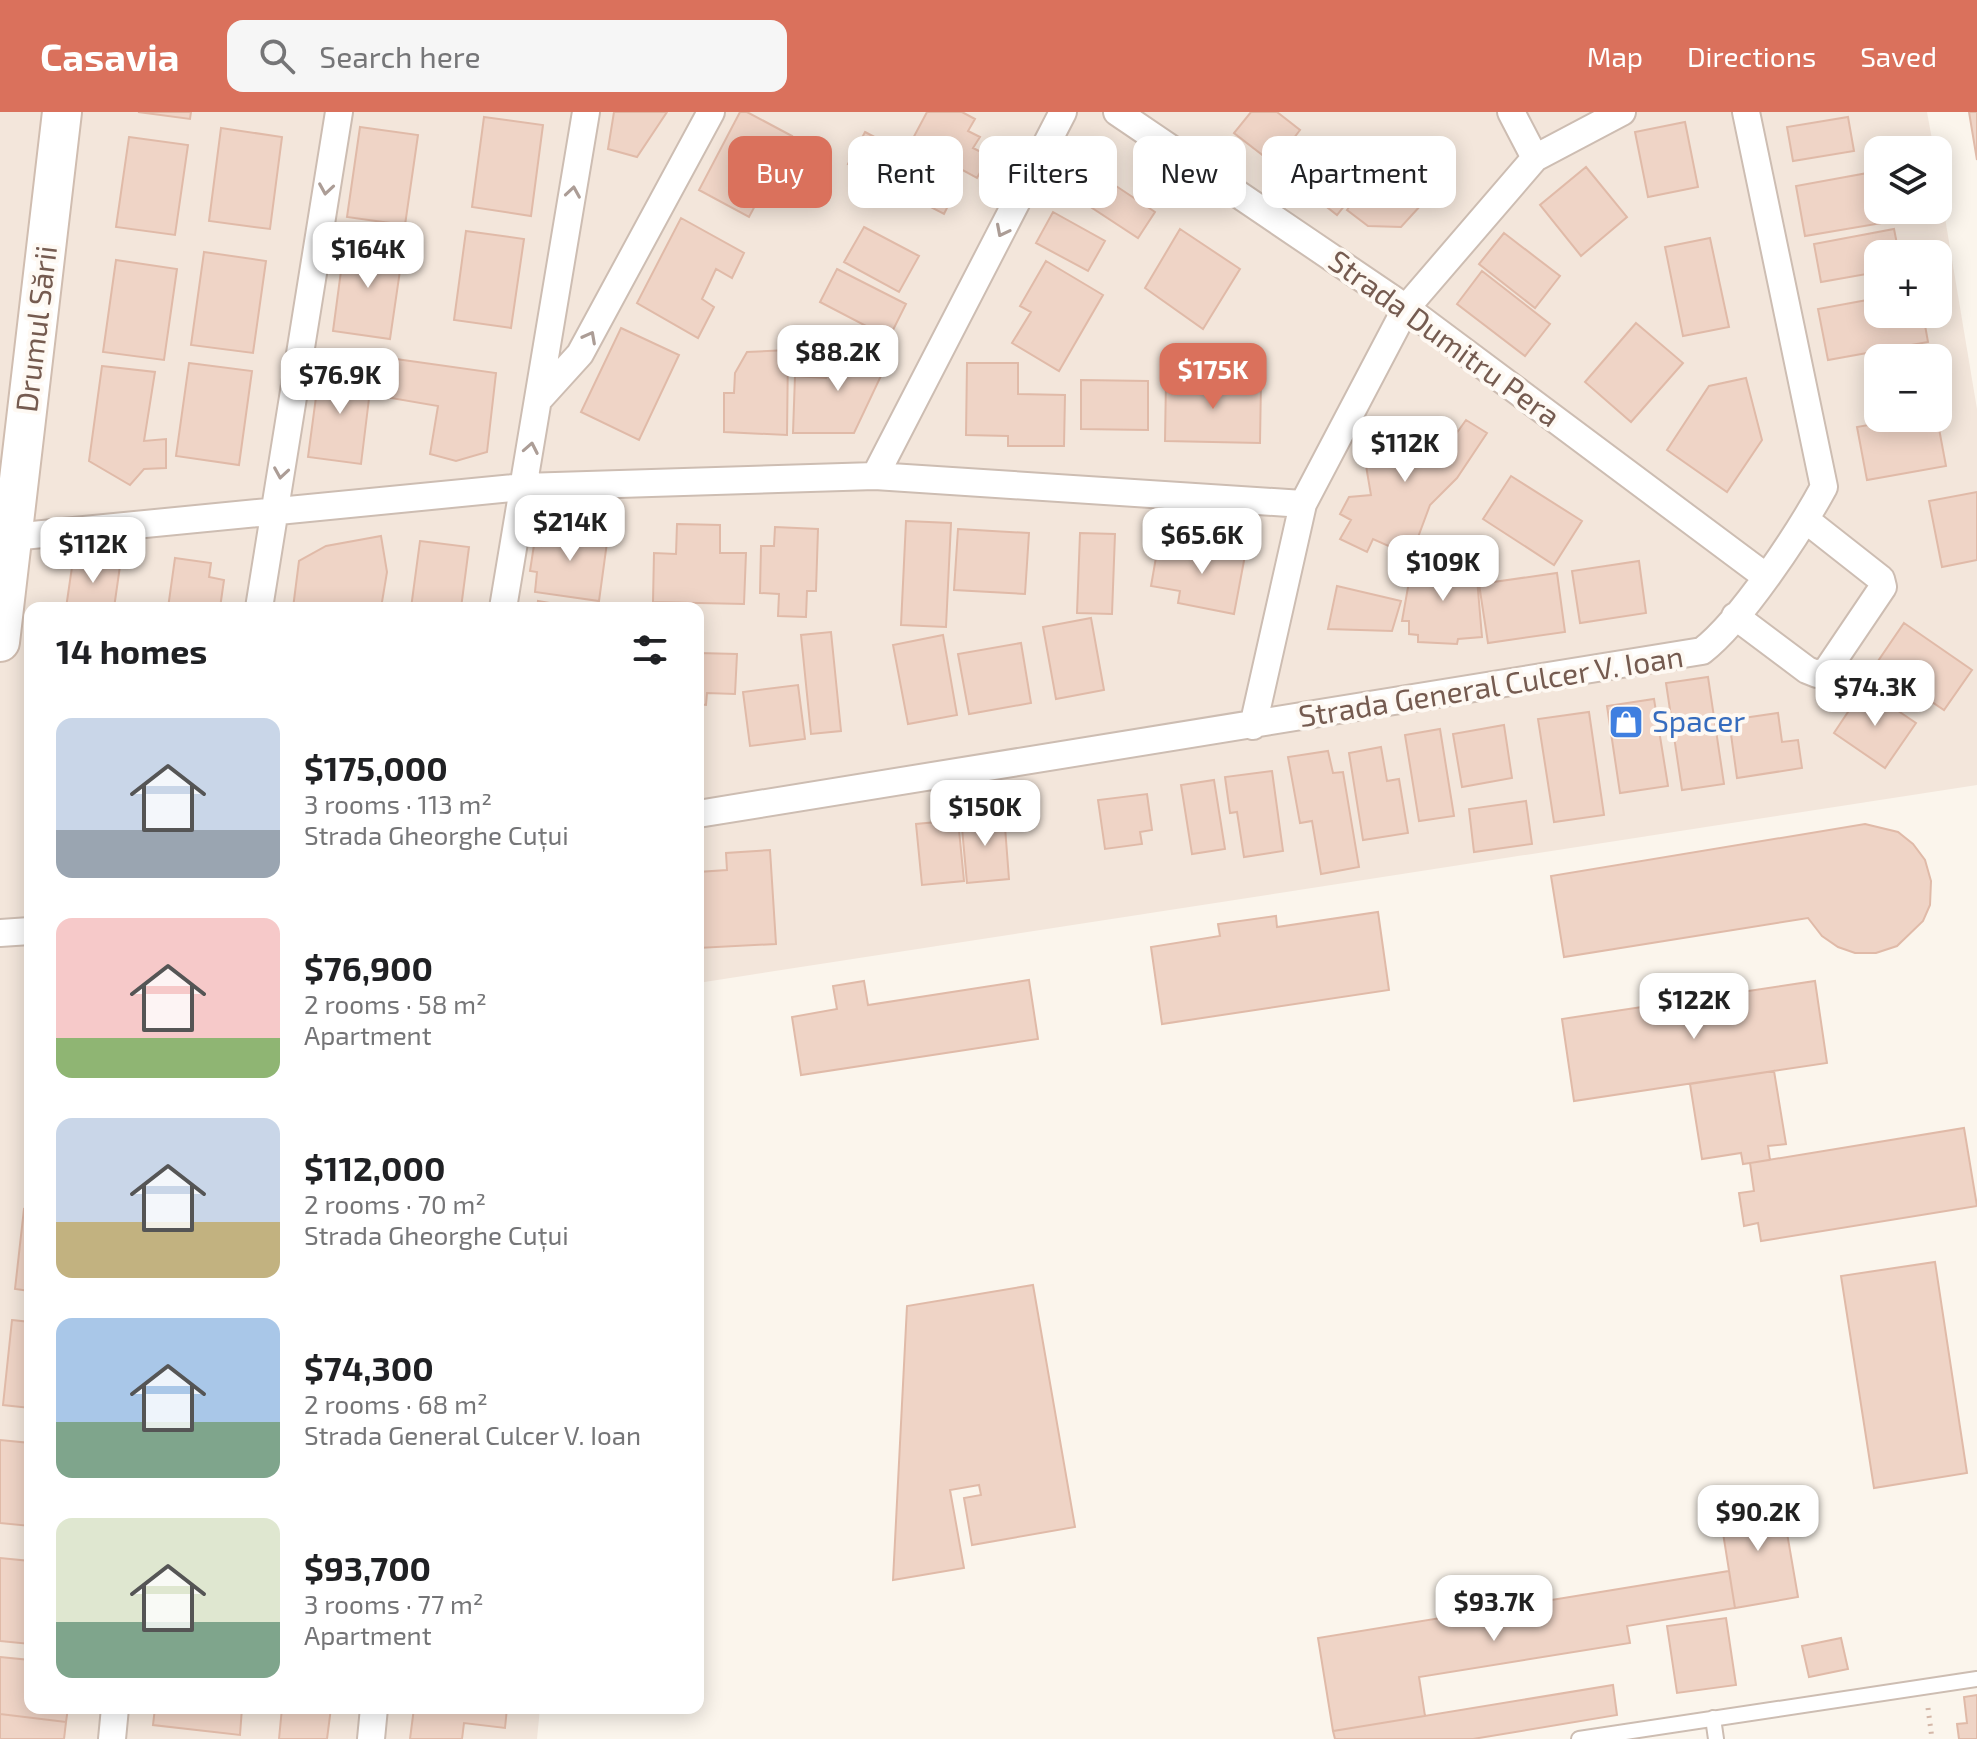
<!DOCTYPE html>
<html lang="en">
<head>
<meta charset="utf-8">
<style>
	body { margin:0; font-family:"Exo 2",sans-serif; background:#f6f6f6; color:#202124; height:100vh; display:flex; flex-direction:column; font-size:30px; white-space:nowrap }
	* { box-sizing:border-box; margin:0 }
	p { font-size:26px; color:#757577 }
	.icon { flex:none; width:44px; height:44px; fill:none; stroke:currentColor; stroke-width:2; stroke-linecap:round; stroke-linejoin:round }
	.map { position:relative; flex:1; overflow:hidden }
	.drawer { position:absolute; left:24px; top:490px; width:680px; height:1112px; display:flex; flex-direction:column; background:#fff; border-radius:16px; box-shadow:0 4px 20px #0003 }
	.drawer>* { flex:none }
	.guide { position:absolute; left:728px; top:24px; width:760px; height:72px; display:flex; gap:16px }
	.tools { position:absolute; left:1864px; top:24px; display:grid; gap:16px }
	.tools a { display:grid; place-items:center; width:88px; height:88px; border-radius:16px; background:#fff; box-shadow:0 4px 20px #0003; font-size:40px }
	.price { position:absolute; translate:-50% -68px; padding:0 18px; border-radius:16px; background:#fff; color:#222; font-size:26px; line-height:52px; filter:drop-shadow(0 2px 4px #0008) }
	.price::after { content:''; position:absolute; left:50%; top:48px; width:24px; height:18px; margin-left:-12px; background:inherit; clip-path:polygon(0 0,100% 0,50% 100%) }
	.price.selected { background:#da715c; color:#fff }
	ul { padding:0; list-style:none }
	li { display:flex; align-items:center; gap:24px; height:200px; padding:0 32px }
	li span { display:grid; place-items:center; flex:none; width:224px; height:160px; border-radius:16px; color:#555 }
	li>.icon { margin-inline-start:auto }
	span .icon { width:96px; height:96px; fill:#fffc; stroke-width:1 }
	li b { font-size:34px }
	h2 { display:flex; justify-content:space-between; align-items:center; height:96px; padding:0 32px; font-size:34px }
	.pill { padding:0 28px; border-radius:16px; background:#fff; box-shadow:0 4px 20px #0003; font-size:28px; line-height:72px }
	.pill.selected { background:#da715c; color:#fff }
	header { display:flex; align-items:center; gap:48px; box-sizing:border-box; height:112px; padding:0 40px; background:#da715c; color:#fff }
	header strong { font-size:38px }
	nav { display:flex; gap:44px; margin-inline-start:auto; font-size:28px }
	.search { width:560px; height:72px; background:#f6f6f6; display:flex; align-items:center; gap:20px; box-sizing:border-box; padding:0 28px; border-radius:16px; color:#757577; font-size:30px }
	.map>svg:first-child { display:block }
</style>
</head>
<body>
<header>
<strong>Casavia</strong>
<div class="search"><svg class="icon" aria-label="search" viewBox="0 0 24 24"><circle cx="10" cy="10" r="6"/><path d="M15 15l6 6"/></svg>Search here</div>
<nav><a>Map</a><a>Directions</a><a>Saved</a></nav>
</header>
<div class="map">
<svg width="1977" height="1627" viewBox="0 0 1977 1627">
	<rect width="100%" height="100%" fill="#fbf5ec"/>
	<path fill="#f3e6db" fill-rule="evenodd" d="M 0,0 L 1927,0 L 1934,38 L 1878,38 L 1878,98 L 1938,98 L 1938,64 L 1977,297 L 1977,673 L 698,871 L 698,496 L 30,496 L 30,1596 L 540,1596 L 537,1627 L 0,1627 ZM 1878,142 L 1938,142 L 1938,202 L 1878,202 ZM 1878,246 L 1938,246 L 1938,306 L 1878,306 Z"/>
	<path fill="#efd4c6" stroke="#e0baa8" stroke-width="2" d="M 138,0 L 191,0 L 190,7 Z
		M 614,0 L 667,0 L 637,45 L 608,37 Z
		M 740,0 L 747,0 L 792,24 L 749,105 L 699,78 Z
		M 927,0 L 962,0 L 975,7 L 968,19 L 980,25 L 973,36 L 989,44 L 977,66 L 911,30 Z
		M 1251,0 L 1277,0 L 1300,18 L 1274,52 L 1234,21 Z
		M 1969,0 L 1977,0 L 1977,48 Z
		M 484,5 L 543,13 L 531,104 L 472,95 Z
		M 1848,5 L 1854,39 L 1793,49 L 1787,15 Z
		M 1685,10 L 1698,75 L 1648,85 L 1635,20 Z
		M 360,15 L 418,23 L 405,113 L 347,105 Z
		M 221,16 L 282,25 L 270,117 L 209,109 Z
		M 865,20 L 960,70 L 944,102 L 848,52 Z
		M 129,25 L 188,33 L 175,123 L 116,115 Z
		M 1321,35 L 1364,69 L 1337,103 L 1294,69 Z
		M 1586,55 L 1627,105 L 1581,144 L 1540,93 Z
		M 1404,58 L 1432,81 L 1401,115 L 1368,114 L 1347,98 L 1367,72 L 1381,84 Z
		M 1873,60 L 1882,111 L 1805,124 L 1796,74 Z
		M 1101,64 L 1155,100 L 1138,126 L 1083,90 Z
		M 1053,100 L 1105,129 L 1088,159 L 1036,131 Z
		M 681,106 L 744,141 L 732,166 L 716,157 L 702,187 L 714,195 L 698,226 L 637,191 Z
		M 864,115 L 919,144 L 899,180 L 844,150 Z
		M 1180,117 L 1240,157 L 1203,217 L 1145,176 Z
		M 1894,117 L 1899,142 L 1878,142 L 1878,160 L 1821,170 L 1814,132 Z
		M 466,119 L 524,127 L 511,216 L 454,208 Z
		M 1504,121 L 1560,164 L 1535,196 L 1479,152 Z
		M 1710,126 L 1729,215 L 1683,224 L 1665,135 Z
		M 345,129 L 403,138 L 390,227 L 333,219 Z
		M 204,140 L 266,149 L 253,241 L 191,233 Z
		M 116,148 L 177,157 L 164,248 L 103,240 Z
		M 1046,149 L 1103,183 L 1059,259 L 1012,231 L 1031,200 L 1020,194 Z
		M 837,157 L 906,192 L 889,226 L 820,190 Z
		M 1482,159 L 1550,212 L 1525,244 L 1457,192 Z
		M 1878,186 L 1878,202 L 1923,202 L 1928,230 L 1828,248 L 1818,197 Z
		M 1636,211 L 1683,251 L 1631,310 L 1585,270 Z
		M 621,216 L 679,243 L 639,328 L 581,300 Z
		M 847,226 L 888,249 L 854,321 L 793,321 L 795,264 L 826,266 Z
		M 788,238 L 787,323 L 724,320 L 724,281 L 734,281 L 735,261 L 747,240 Z
		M 396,247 L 496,261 L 487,340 L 456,349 L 430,342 L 438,294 L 391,286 Z
		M 189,251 L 252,259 L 239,353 L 176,344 Z
		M 967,251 L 1018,251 L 1018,282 L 1065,283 L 1064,334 L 1008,334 L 1008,324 L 966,323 Z
		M 102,254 L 155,260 L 144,329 L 166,327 L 166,356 L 144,357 L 130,373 L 89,349 Z
		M 320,255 L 372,262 L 361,352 L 308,345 Z
		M 1746,266 L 1762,328 L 1727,380 L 1667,338 L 1709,274 Z
		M 1166,267 L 1261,269 L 1260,331 L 1165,329 Z
		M 1081,268 L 1148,269 L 1148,318 L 1081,317 Z
		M 1385,306 L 1446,336 L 1466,308 L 1487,321 L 1457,366 L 1430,393 L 1411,444 L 1373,427 L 1367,440 L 1340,427 L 1351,408 L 1340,402 L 1349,385 L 1371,383 L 1364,342 Z
		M 1908,306 L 1937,306 L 1946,354 L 1867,368 L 1857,315 Z
		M 1511,364 L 1582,409 L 1554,453 L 1483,407 Z
		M 1977,380 L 1977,448 L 1942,455 L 1929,389 Z
		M 906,409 L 951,411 L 946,515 L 901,513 Z
		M 677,412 L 720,413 L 720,441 L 746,441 L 744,492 L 653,490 L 654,441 L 676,442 Z
		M 544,414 L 608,423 L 599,489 L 535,480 L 537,460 L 530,459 L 534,433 L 541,434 Z
		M 775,415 L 818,417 L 816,479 L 807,479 L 806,505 L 778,504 L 779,482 L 760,481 L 761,434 L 774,434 Z
		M 958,417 L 1029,421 L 1025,482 L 954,478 Z
		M 1080,421 L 1115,422 L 1112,502 L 1077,501 Z
		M 381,424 L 387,460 L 381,496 L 293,496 L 299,449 L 326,434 Z
		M 420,429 L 469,435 L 461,496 L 411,496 Z
		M 1214,432 L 1246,438 L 1234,502 L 1178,491 L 1180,479 L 1151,474 L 1158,434 L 1212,444 Z
		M 175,446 L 211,451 L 209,465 L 224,468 L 220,496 L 168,496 Z
		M 1413,447 L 1476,455 L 1482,525 L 1458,527 L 1457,532 L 1418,530 L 1418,523 L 1409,522 L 1409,509 L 1402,509 Z
		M 73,448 L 120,454 L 114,496 L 66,496 Z
		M 1639,449 L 1646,501 L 1580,511 L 1572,459 Z
		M 1557,461 L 1565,520 L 1488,531 L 1479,472 Z
		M 1337,474 L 1401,489 L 1392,519 L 1328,517 Z
		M 538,489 L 579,496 L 537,496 Z
		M 1091,506 L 1104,578 L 1056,587 L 1043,515 Z
		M 1904,511 L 1972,558 L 1944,598 L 1876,552 Z
		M 831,520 L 841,619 L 811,622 L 801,523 Z
		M 943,523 L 957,603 L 908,612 L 893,533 Z
		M 1021,531 L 1031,591 L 969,602 L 958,542 Z
		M 698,541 L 737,542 L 735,582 L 707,581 L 706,593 L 698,592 Z
		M 1708,565 L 1724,672 L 1682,678 L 1666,571 Z
		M 798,573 L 805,627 L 750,634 L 743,580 Z
		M 1864,576 L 1916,611 L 1885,656 L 1834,621 Z
		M 1654,587 L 1668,674 L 1620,681 L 1607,594 Z
		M 1589,600 L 1604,703 L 1554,710 L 1538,607 Z
		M 1778,601 L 1782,630 L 1798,628 L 1802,656 L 1737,666 L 1729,608 Z
		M 1504,613 L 1512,666 L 1462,675 L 1453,622 Z
		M 1440,617 L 1454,704 L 1419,709 L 1405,623 Z
		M 1381,635 L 1387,669 L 1399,667 L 1408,721 L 1363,728 L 1349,641 Z
		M 1328,639 L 1333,661 L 1343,660 L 1359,755 L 1321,762 L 1312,709 L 1300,711 L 1288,645 Z
		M 1272,659 L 1283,739 L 1244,745 L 1237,700 L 1230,701 L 1225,665 Z
		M 1214,668 L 1225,737 L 1192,742 L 1181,673 Z
		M 1147,682 L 1152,718 L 1140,720 L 1142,732 L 1105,737 L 1098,688 Z
		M 1526,689 L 1532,732 L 1474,740 L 1469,697 Z
		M 1004,702 L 1009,767 L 967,771 L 961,705 Z
		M 958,708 L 964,769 L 922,773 L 916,712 Z
		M 1865,712 L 1898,720 L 1913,732 L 1925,748 L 1931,769 L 1930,793 L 1923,809 L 1897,834 L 1876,841 L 1855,841 L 1838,835 L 1822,824 L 1808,806 L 1564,845 L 1551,764 Z
		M 770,738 L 776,832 L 698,836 L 698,760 L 727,758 L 726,741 Z
		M 1378,800 L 1389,878 L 1162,912 L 1151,835 L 1220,824 L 1218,812 L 1276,804 L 1277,815 Z
		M 1029,868 L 1038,927 L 801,963 L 792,905 L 837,897 L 833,874 L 864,869 L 868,893 Z
		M 1815,869 L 1827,951 L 1574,989 L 1562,907 Z
		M 1774,959 L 1786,1032 L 1768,1034 L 1770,1048 L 1750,1051 L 1743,1052 L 1741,1041 L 1702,1047 L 1690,972 Z
		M 1964,1016 L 1977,1094 L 1761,1129 L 1758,1111 L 1744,1114 L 1739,1081 L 1754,1079 L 1750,1051 Z
		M 24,1097 L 30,1098 L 30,1179 L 15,1177 Z
		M 1935,1150 L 1967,1361 L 1874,1376 L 1841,1164 Z
		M 1033,1173 L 1075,1415 L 972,1433 L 964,1386 L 981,1383 L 979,1373 L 950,1378 L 964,1456 L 893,1468 L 907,1194 Z
		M 12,1208 L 30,1210 L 30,1296 L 3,1293 Z
		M 0,1328 L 30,1331 L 30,1414 L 0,1411 Z
		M 1781,1386 L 1798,1485 L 1735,1496 L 1719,1396 Z
		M 0,1446 L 30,1449 L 30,1532 L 0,1529 Z
		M 1729,1459 L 1735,1496 L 1627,1514 L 1630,1531 L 1419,1565 L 1425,1604 L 1333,1619 L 1318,1526 Z
		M 1726,1506 L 1736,1573 L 1677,1581 L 1667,1514 Z
		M 1841,1526 L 1848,1557 L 1809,1565 L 1802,1534 Z
		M 0,1545 L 30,1548 L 30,1596 L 68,1596 L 66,1610 L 0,1602 Z
		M 1613,1573 L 1617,1603 L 1473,1627 L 1335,1627 L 1333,1619 Z
		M 1977,1583 L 1977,1627 L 1959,1627 L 1957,1612 L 1967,1611 L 1964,1585 Z
		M 155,1596 L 242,1596 L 240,1623 L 153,1613 Z
		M 282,1596 L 331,1596 L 327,1627 L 279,1627 Z
		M 414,1596 L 507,1596 L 505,1616 L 464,1611 L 462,1627 L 410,1627 Z
		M 0,1602 L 66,1610 L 64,1627 L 0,1627 Z"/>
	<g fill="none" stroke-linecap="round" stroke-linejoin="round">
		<g stroke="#cdbdb2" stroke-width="18">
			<path id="service" d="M 1713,1606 L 1716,1627
				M 1579,1627 L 1977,1567"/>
		</g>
		<g stroke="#cdbdb2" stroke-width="30">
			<path id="minor" d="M 1117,0 L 1406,196 L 1765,464
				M 1511,0 L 1535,46
				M 541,285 L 580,242 L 711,0
				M 875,364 L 1063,0
				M 12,425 L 523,375 L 875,364 L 1303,392
				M 259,496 L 339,0
				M 503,496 L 586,0
				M 1735,504 L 1807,558 L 1817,562 L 1827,558 L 1883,475 L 1881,467 L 1806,408
				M 1253,614 L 1303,392 L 1406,196 L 1535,46 L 1622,0
				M 698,702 L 1702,539 C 1741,509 1799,421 1824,375 L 1746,0
				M 0,821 L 30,819
				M 112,1627 L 115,1596
				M 371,1627 L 374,1596"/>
		</g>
		<g stroke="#d0bdb0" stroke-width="42">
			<path id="secondary" d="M 0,530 L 62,0"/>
		</g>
		<path stroke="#d4b7a8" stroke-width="5" stroke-dasharray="2 6" stroke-linecap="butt" d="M 1928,1596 L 1932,1627"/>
		<use href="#service" stroke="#fff" stroke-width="14"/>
		<use href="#minor" stroke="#fff" stroke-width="26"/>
		<use href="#secondary" stroke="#fff" stroke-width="38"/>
	</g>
	<defs><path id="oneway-chevron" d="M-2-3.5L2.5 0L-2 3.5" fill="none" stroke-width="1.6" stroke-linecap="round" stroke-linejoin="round" transform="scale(2)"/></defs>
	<g stroke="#ac9d96">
		<use href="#oneway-chevron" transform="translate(326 77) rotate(99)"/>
		<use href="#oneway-chevron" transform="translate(573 80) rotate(-81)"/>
		<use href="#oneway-chevron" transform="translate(1002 119) rotate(117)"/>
		<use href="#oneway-chevron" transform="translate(590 225) rotate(-62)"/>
		<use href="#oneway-chevron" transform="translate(531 336) rotate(-79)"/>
		<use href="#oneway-chevron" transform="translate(281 361) rotate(99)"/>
	</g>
	<defs>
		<g id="shop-square" transform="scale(1.8)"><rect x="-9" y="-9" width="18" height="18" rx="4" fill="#3f7fe0" stroke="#fef9f3"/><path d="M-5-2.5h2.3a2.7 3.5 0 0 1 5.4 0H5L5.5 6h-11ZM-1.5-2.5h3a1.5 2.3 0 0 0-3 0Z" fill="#fff"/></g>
	</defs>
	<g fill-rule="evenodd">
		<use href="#shop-square" x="1626" y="610"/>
	</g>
	<g text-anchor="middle" stroke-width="8" stroke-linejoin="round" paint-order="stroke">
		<g font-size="30" fill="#755b50" stroke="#fef9f3">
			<text transform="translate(37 217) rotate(-83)" y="10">Drumul Sării</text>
			<text transform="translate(1444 227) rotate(36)" y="10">Strada Dumitru Pera</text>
			<text transform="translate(1491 575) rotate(-9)" y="10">Strada General Culcer V. Ioan</text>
		</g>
		<g font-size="30" fill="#366cbe" stroke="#fef9f3" text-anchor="start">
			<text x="1652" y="620">Spacer</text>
		</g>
	</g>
</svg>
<div class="tools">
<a><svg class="icon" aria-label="layers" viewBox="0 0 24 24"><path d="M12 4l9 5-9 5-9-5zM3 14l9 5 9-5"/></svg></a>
<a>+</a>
<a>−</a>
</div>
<b class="price" style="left:368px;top:178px">$164K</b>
<b class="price" style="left:838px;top:281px">$88.2K</b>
<b class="price selected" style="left:1213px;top:299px">$175K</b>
<b class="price" style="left:340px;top:304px">$76.9K</b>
<b class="price" style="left:1405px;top:372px">$112K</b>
<b class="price" style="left:570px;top:451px">$214K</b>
<b class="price" style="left:1202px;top:464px">$65.6K</b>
<b class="price" style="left:93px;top:473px">$112K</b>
<b class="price" style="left:1443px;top:491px">$109K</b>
<b class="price" style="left:1875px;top:616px">$74.3K</b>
<b class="price" style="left:985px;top:736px">$150K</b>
<b class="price" style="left:1694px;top:929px">$122K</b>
<b class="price" style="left:1758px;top:1441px">$90.2K</b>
<b class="price" style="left:1494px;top:1531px">$93.7K</b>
<div class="guide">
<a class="pill selected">Buy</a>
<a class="pill">Rent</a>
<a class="pill">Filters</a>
<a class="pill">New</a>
<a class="pill">Apartment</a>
</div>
<section class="drawer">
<h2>14 homes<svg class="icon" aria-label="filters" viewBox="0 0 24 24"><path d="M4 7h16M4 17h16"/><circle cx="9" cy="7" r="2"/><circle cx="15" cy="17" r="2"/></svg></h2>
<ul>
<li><span style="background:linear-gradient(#c9d6e8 70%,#9aa5b1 0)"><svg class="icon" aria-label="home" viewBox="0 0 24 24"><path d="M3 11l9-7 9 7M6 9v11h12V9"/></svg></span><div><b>$175,000</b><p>3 rooms · 113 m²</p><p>Strada Gheorghe Cuțui</p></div></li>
<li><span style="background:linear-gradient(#f6c9c9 75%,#8fb573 0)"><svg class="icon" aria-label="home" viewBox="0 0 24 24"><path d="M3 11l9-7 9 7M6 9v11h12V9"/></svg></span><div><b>$76,900</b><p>2 rooms · 58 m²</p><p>Apartment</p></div></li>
<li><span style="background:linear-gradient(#c9d6e8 65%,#c2b280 0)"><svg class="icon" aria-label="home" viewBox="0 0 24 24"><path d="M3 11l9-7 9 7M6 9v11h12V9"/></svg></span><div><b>$112,000</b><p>2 rooms · 70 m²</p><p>Strada Gheorghe Cuțui</p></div></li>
<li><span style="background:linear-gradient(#a9c7e8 65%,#7fa58c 0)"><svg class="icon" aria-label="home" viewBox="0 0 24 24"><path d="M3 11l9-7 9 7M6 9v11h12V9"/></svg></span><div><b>$74,300</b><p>2 rooms · 68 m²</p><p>Strada General Culcer V. Ioan</p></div></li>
<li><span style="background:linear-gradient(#dfe7d0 65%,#7fa58c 0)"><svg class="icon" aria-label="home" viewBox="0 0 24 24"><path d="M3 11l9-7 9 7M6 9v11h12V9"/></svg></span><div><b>$93,700</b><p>3 rooms · 77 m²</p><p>Apartment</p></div></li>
</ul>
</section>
</div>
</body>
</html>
